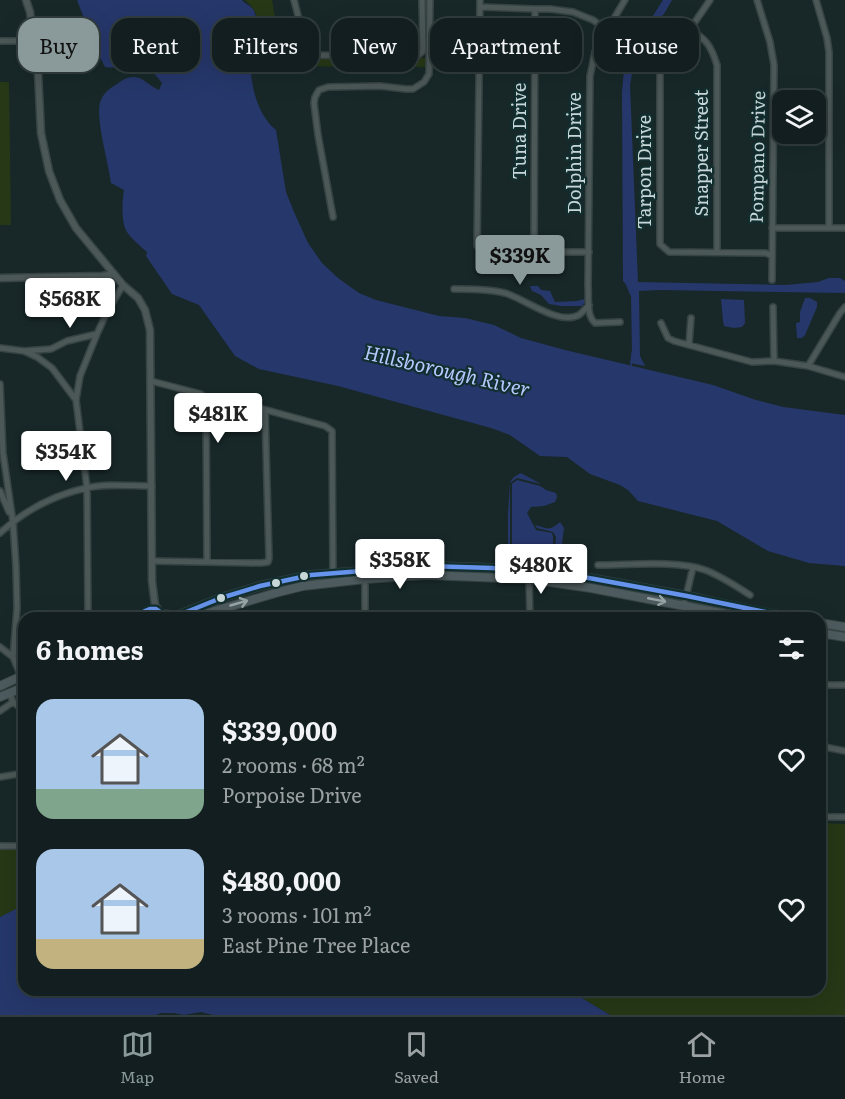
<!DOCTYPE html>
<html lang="en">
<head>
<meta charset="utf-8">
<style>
	body { margin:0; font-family:Literata,serif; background:#1f2b2c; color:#f1f3f6; height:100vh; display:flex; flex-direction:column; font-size:22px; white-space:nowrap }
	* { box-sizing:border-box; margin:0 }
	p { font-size:20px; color:#9ca2a4 }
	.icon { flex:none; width:33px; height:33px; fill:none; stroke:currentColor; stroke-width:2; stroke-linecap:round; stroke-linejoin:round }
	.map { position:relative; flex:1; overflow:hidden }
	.side { position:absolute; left:18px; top:612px; width:808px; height:384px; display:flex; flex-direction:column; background:#121e1f; border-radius:18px; box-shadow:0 6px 24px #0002,0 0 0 2px #313c3d }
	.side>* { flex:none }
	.top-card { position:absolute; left:18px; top:18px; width:810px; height:54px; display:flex; gap:12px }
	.fabs { position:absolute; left:772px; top:90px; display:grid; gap:12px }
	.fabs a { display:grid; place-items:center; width:54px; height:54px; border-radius:12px; background:#121e1f; box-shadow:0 6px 24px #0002,0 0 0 2px #313c3d; font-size:30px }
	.price { position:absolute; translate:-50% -51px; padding:0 14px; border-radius:6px; background:#fff; color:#222; font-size:20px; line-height:39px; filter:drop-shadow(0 2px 3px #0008) }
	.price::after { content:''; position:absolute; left:50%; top:36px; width:18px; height:14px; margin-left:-9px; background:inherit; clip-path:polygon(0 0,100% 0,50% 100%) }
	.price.current { background:#8a9a9a; color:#111 }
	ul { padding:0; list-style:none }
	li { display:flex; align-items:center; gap:18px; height:150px; padding:0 18px }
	li span { display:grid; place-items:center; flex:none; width:168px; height:120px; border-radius:18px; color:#555 }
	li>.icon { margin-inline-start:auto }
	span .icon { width:72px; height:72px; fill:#fffc; stroke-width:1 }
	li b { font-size:26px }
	h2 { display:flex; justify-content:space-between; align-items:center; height:72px; padding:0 18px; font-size:26px }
	.pill { padding:0 21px; border-radius:18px; background:#121e1f; box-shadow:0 6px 24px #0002,0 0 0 2px #313c3d; font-size:21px; line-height:54px }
	.pill.current { background:#8a9a9a; color:#111 }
	.tabs { display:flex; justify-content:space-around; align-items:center; height:84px; border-top:2px solid #313c3d; background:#121e1f; font-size:16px; color:#9ca2a4 }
	.tabs a { display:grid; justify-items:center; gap:3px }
	.tabs .current { color:#8a9a9a }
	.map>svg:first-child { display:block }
</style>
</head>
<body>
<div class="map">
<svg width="845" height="1015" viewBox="0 0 845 1015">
	<rect width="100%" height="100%" fill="#182829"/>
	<path fill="#263816" d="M 245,0 L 272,0 L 282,57 L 433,58 L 433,67 L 256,66 L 256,64 C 243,41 273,23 245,0 Z
		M 0,82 L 9,82 L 11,225 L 0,225 Z
		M 821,823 L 845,824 L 845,1015 L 610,1015 L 577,995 L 550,990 L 820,990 Z
		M 0,850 L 24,850 L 24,905 L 0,917 Z"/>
	<path fill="#26376b" d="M 77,0 L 242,0 C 244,3 251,6 253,9 C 260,20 252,35 251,47 C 248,73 254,113 276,130 L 286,192 L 294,212 L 308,243 L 322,263 L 338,278 L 359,293 L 376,300 L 439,316 L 465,318 L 494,325 L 521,338 L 565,350 L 713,385 L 756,400 L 783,407 L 845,415 L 845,566 L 809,563 L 768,551 L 717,521 L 638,501 L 628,490 L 620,485 L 590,474 L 567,457 L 540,456 L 510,435 L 491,428 L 338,386 L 259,369 L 235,356 L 199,305 L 172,294 L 146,256 L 147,252 C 141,247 132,239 127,232 C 121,223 122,201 124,190 L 111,183 C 109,164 94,115 101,100 C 104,92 111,88 117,84 C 123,79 131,75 139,78 C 145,80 152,87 159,90 L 162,83 C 140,53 134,71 105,67 L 94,45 Z
		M 663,0 L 672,0 L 664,14 L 652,25 L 654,29 L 635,58 L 630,85 L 638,282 L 786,285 L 818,282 L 829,278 L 840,278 L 845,281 L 845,293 L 660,290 L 639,291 L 640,356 L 645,366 L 630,363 L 632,354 L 631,295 L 628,286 L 623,281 L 622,92 L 624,69 L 628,55 Z
		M 530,286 L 538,286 L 541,290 L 550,291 L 555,302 L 577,301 L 585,299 L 586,301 L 582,306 L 561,306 L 549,304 L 541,295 L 532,291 Z
		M 805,298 L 810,298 L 817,302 L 817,307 L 805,335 L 802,338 L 797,338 L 796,323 L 800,322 L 800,312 Z
		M 721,299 L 744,300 L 745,323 L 742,327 L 734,328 L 724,326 L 723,321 Z
		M 521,473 L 541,484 L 517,478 L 510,483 L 510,543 L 512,551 L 517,555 L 546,551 L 555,547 L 556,537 L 553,532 L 537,528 L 535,525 C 548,528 548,532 560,522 L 564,528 L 562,543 L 568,551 C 549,558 528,557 508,554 L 508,515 L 510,482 L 514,477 Z
		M 517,480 L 540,486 L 546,490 L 556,493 L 557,497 L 555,502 L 544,506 L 531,507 L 527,513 L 536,530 L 552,533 L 553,537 L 553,546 L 546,549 L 517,553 L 514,551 L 512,543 L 512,484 Z
		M 24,905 L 24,990 L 550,990 L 577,995 L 610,1015 L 213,1015 L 201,1012 L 184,1015 L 174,1013 L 161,1013 L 156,1015 L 0,1015 L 0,917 Z"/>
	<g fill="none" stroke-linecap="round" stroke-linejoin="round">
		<path stroke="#26376b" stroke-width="1.5" d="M 624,223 L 624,242
			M 626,283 L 631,295
			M 631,366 L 632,353"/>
		<g stroke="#374444" stroke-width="8">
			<path id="minor" d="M 480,0 L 477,246 L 485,252 L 589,252
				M 710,0 L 660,73 L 660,244 L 669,252 L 766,253 L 772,256
				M 757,0 L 770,42 L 774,65 L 772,280
				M 816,0 L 827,38 L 829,52 L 829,228
				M 480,7 L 535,9 L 550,9 L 573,12 L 593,20 L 607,30
				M 689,31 C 706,36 712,49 717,65 L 717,252
				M 0,41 L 35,41
				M 302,51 L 309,55 L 416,57 L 423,51 L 422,0
				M 281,68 L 302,51 L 301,27 L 294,0
				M 333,217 L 318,135 L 314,103 L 315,97 L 319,90 L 328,87 L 380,86 L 406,89 L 413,89 L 424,82 L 429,74 L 430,0
				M 772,228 L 845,228
				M 534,252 L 535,9
				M 454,289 C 471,289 489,289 505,293 C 525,299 559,326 579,315 C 583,312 586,308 589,305
				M 773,307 L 774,361
				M 620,322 L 595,323 C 586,315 589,298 588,286 L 590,76 L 595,52 L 607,30 L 625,0
				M 661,323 L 668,338 L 674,341 L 752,362 L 774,361 L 808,366 L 845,377
				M 689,344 L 691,318
				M 0,348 L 24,351 L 51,349 L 67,341 L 97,334 L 106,314 L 123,285
				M 24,351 L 37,357 L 52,368 L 76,400 L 87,488 L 88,618
				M 808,366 L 840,313 L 845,307
				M 151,381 L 201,394 L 204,398 L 206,407 L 207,562
				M 0,384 L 3,453 L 13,522 L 16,567 L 17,608 L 13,657 L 21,677
				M 76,400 L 80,376 L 97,334
				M 233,401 L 325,426 L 332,431 L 333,575
				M 0,491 L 9,512
				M 0,533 C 24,511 54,495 86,488 C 107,483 130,486 152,486
				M 152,561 L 261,563 L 268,562 L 269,558 L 265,410
				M 598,565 C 628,565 677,560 705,570 C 721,576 736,586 750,595
				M 529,578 L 530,618
				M 365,579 L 365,618
				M 684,605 L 693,567
				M 0,647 L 13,657
				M 820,685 L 845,685
				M 10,694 L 13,702 L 24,711
				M 0,711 L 13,702
				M 820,746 L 845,751
				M 0,777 L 24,773
				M 820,817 L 845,817
				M 0,846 L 24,846"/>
		</g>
		<g stroke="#374444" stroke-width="9">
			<path id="tertiary" d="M 26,0 L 30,12 L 38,72 L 41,133 L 49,171 L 60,200 L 76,228 L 123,285 L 138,298 L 145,310 L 150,330 L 152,581 L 155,605 L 159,611
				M 0,278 L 102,276 L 114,274"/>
		</g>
		<g stroke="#374444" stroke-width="10">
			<path id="secondary" d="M 163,614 L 171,615 L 179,615 L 221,598 L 260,586 L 311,575 L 426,566 L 492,568 L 589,578 L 687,596 L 742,608 L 794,618
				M 137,618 C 147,610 154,604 165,617
				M 191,618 L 279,592 L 303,586 L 365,579 L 426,575 L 529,579 L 591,588 L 747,618
				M 820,623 L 845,627
				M 820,633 L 845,637
				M 0,686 L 24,675
				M 0,697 L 24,687"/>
		</g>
		<use href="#minor" stroke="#4c5757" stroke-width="5"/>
		<use href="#tertiary" stroke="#4c5757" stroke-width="6"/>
		<use href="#secondary" stroke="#4e5b5e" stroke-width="8"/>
		<g stroke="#122e2f" stroke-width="9">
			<path id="bus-1" d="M 137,618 L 145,611 L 150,609 L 156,609 L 163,614 L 179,615 L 221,598 L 260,586 L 311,575 L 426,566 L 492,568 L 589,578 L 687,596 L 794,618"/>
		</g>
		<use href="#bus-1" stroke="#6693eb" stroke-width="4.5"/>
	</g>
	<defs><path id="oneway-shaft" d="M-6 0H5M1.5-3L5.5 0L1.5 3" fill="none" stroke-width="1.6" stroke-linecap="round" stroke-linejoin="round" transform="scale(1.5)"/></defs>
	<g stroke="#97a5a7">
		<use href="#oneway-shaft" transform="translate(657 600) rotate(11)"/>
		<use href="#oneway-shaft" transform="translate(239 603) rotate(-16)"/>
	</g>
	<g fill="#c7d7d7" stroke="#122e2f" stroke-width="2">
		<circle cx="304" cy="576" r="5"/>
		<circle cx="276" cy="583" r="5"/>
		<circle cx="221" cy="598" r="5"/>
	</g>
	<g text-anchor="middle" stroke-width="4.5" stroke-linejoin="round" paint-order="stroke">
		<g font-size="18" fill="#c7d7d7" stroke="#122e2f">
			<text transform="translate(520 131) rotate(-90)" y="6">Tuna Drive</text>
			<text transform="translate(575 153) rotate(-90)" y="6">Dolphin Drive</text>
			<text transform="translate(702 153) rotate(-90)" y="6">Snapper Street</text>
			<text transform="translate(758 157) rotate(-89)" y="6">Pompano Drive</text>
			<text transform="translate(645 172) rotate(-90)" y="6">Tarpon Drive</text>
		</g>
		<g font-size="20" font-style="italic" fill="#b5caff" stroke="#122e2f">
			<text transform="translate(447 371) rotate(13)" y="7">Hillsborough River</text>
		</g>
	</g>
</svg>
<div class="fabs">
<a><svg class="icon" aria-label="layers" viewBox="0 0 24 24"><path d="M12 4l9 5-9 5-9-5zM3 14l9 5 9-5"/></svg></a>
</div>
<b class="price current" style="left:520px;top:286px">$339K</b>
<b class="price" style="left:70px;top:329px">$568K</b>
<b class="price" style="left:218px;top:444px">$481K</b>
<b class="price" style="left:66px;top:482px">$354K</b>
<b class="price" style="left:400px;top:590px">$358K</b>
<b class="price" style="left:541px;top:595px">$480K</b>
<div class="top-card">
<a class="pill current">Buy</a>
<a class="pill">Rent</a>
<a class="pill">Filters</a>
<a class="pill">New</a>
<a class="pill">Apartment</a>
<a class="pill">House</a>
</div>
<section class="side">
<h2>6 homes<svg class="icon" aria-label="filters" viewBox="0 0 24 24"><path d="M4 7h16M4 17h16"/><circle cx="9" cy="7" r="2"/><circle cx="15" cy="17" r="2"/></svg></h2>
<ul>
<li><span style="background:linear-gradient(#a9c7e8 75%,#7fa58c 0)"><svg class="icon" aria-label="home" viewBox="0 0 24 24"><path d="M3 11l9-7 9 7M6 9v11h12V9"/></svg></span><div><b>$339,000</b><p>2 rooms · 68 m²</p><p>Porpoise Drive</p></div><svg class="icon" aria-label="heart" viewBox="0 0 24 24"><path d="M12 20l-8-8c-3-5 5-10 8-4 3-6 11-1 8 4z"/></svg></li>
<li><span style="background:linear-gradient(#a9c7e8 75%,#c2b280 0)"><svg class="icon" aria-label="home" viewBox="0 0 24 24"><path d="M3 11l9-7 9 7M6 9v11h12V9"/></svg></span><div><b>$480,000</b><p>3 rooms · 101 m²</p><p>East Pine Tree Place</p></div><svg class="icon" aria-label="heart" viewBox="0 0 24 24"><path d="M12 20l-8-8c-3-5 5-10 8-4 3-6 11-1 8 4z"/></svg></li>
</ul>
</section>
</div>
<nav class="tabs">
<a class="current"><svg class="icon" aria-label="map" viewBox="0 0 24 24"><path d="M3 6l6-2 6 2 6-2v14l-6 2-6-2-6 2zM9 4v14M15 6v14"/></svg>Map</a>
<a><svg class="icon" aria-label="saved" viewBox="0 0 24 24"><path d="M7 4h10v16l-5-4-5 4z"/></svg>Saved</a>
<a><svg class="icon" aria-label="home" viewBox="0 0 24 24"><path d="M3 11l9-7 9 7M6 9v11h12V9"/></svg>Home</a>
</nav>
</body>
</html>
